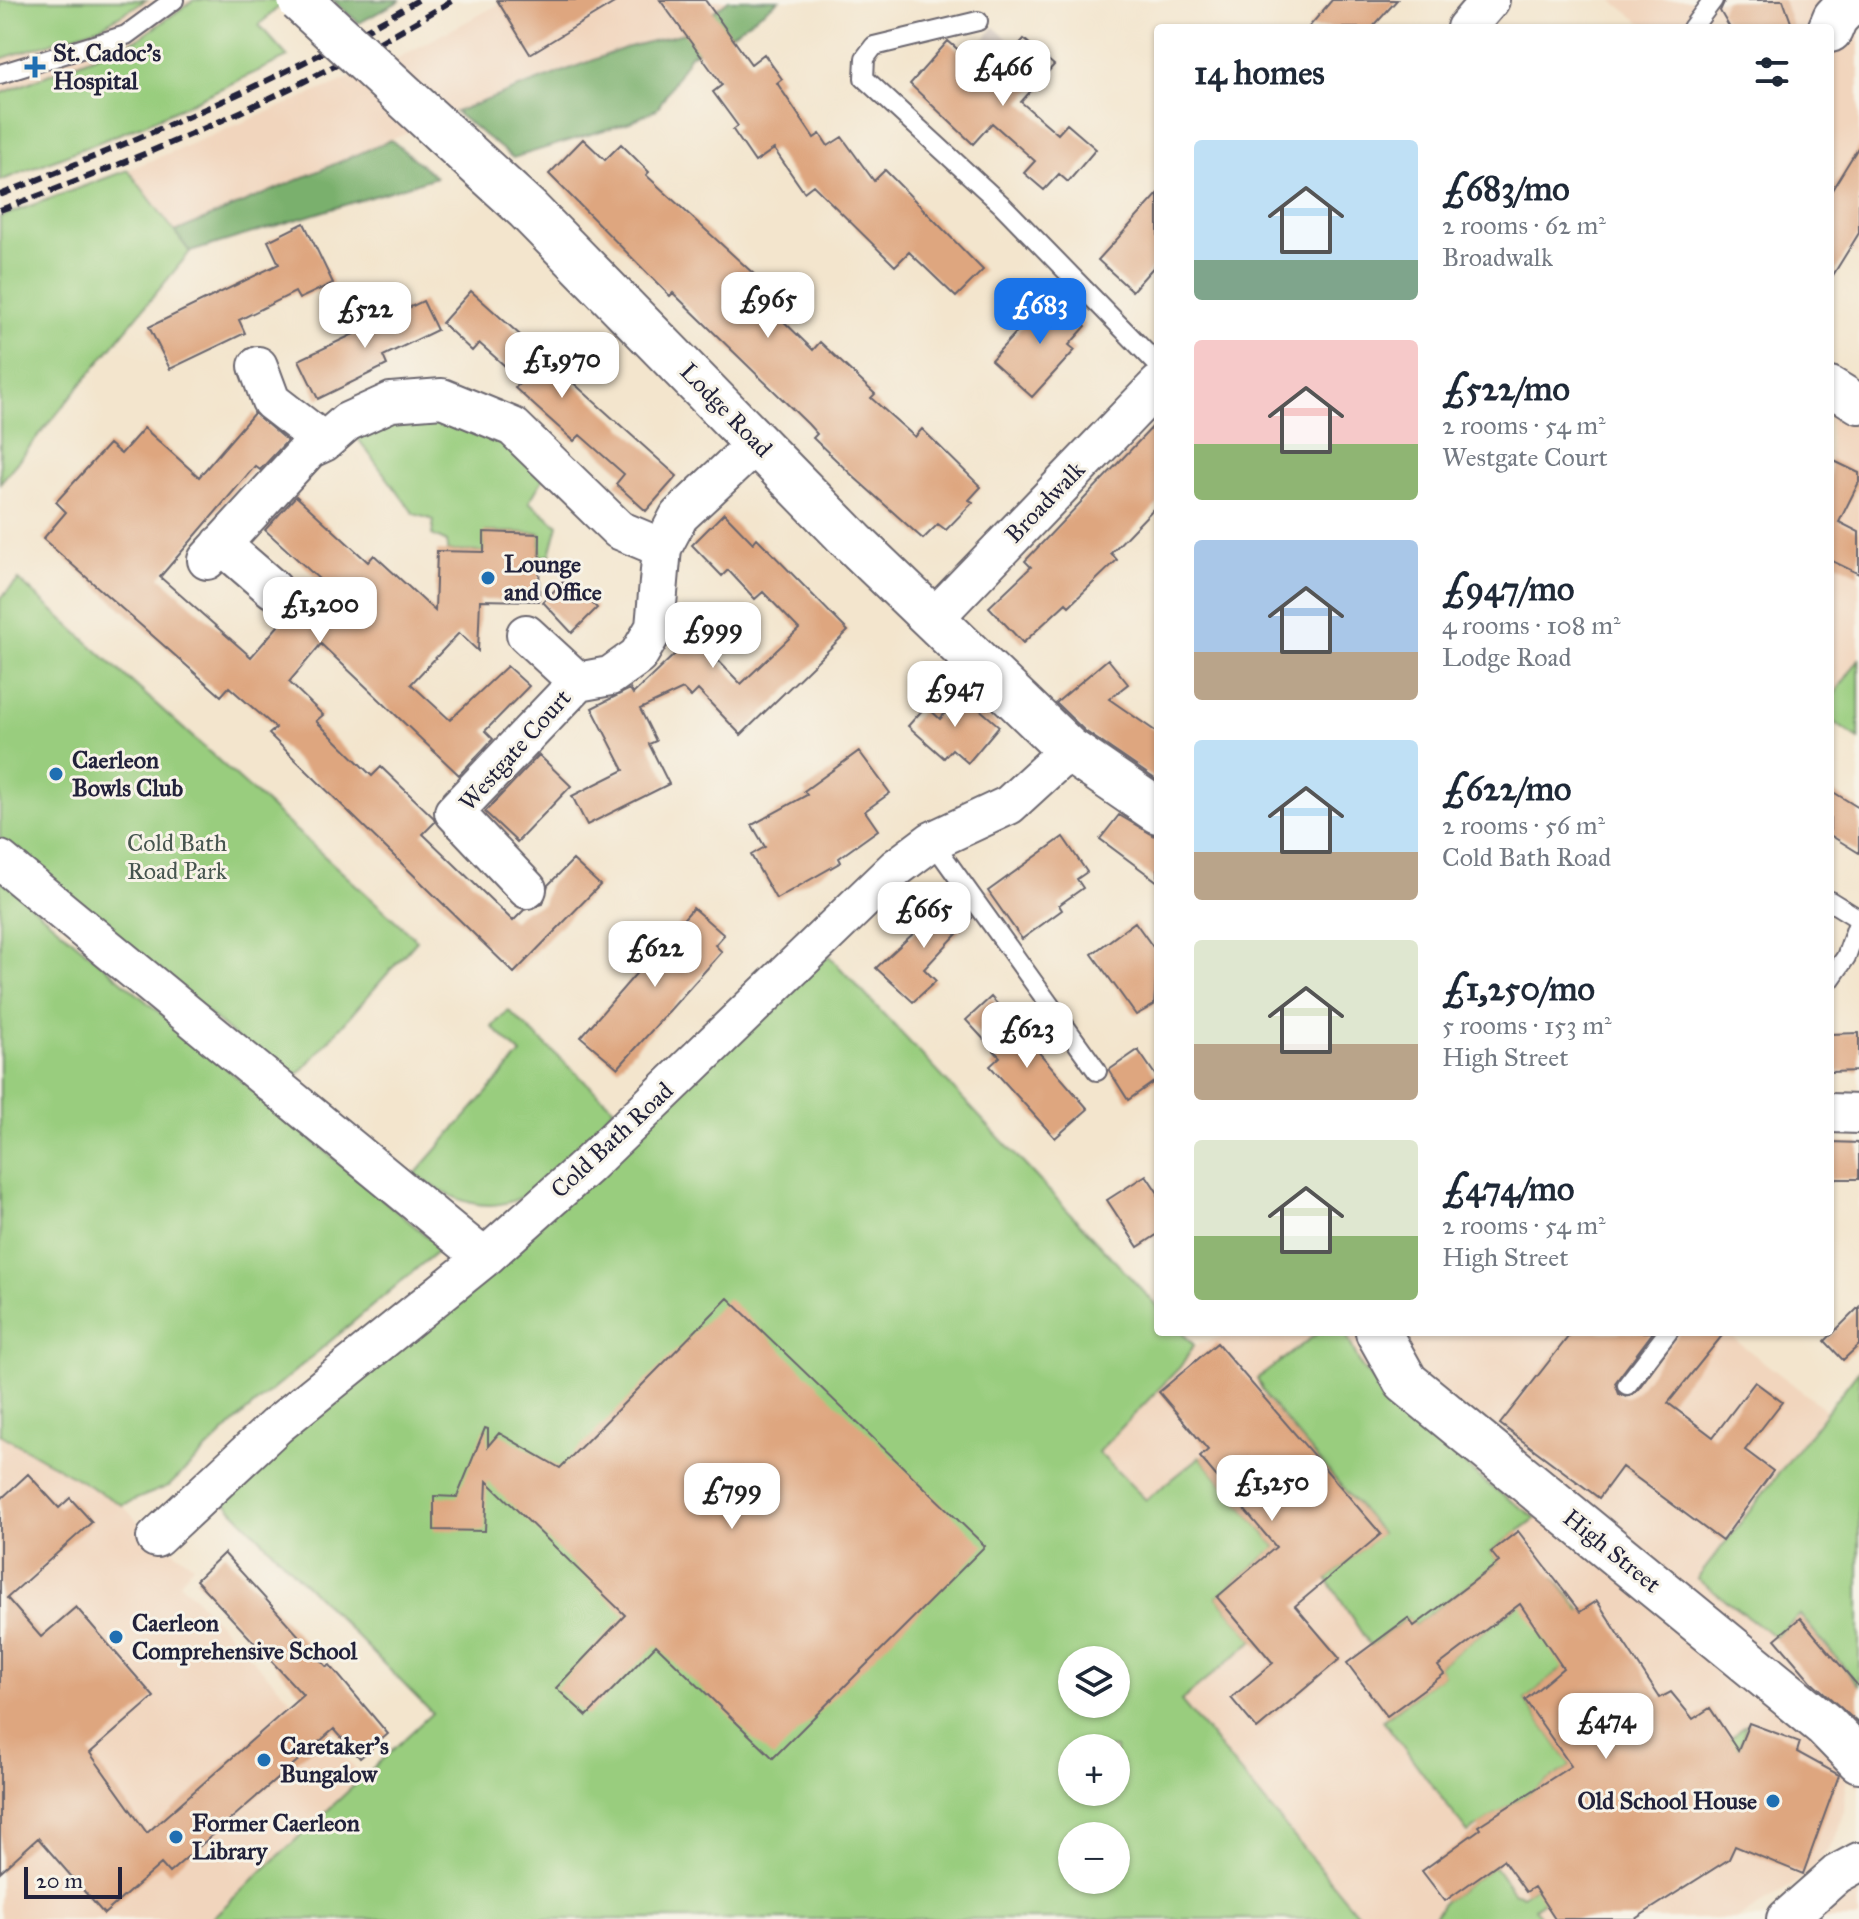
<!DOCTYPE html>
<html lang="en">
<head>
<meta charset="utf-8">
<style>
	body { margin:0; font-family:"IM FELL Great Primer",serif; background:#f2f2f3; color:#1f2937; height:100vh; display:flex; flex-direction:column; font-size:30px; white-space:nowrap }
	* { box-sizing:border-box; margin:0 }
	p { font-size:26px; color:#747a83 }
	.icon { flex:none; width:44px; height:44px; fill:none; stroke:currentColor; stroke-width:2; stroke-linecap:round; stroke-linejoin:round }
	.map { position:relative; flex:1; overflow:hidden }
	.sheet { position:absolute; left:1154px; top:24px; width:680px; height:1312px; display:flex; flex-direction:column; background:#fff; border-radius:8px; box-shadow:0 2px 6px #0004 }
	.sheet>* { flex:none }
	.tools { position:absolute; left:1058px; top:1646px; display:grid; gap:16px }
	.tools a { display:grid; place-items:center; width:72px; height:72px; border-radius:50%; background:#fff; box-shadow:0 2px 6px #0004; font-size:40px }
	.scale { position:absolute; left:24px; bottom:20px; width:98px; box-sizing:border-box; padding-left:8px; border:4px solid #22223b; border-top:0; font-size:22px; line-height:28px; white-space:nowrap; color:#22223b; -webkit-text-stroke:6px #f7f3e8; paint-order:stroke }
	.price { position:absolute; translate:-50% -68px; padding:0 18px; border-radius:16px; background:#fff; color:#222; font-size:26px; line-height:52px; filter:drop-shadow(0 2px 4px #0008) }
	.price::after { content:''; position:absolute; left:50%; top:48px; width:24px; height:18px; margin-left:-12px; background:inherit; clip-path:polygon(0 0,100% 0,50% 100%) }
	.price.selected { background:#1a73e8; color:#fff }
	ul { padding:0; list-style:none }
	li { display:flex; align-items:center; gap:24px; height:200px; padding:0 40px }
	li span { display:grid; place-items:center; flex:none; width:224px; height:160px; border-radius:8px; color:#555 }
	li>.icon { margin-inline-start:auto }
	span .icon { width:96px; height:96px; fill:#fffc; stroke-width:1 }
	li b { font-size:34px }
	h2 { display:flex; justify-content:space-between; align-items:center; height:96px; padding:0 40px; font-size:34px }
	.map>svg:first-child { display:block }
</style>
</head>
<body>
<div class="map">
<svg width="1859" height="1919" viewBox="0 0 1859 1919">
	<rect width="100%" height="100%" fill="#f7f3e8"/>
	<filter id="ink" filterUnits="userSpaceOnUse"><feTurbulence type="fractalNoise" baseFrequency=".0125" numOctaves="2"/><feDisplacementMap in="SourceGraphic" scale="16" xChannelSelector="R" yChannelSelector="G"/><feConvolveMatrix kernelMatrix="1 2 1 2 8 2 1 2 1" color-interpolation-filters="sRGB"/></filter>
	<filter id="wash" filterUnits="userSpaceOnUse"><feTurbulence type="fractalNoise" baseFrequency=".006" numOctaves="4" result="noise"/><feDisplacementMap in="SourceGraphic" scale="32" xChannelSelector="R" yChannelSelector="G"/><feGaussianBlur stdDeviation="1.8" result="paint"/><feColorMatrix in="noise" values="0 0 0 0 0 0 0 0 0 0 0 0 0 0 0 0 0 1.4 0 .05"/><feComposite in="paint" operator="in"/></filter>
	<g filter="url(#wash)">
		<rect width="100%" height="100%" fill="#f3e5cd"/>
		<path fill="#f1d5bd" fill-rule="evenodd" d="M 0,0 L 194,0 L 138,39 L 0,94 Z
			M 507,0 L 729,0 L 684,33 L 625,48 L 515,87 L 175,232 L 128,170 L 396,59 Z
			M 1612,0 L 1859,0 L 1859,257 L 1830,236 L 1830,28 L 1648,28 Z
			M 1830,397 L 1859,413 L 1859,659 L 1830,701 Z
			M 1237,1332 L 1725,1332 L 1826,1410 L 1697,1579 L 1800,1615 L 1859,1685 L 1859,1787 L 1847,1777 L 1844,1813 L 1835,1839 L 1822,1858 L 1806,1876 L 1737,1919 L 841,1919 L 743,1813 L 1180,1367 L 1194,1345 ZM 1072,1660 L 1116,1660 L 1116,1704 L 1072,1704 ZM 1072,1748 L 1116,1748 L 1116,1792 L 1072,1792 ZM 1072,1836 L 1116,1836 L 1116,1880 L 1072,1880 Z
			M 0,1434 L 122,1505 L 145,1529 L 193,1565 L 180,1582 L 365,1779 L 210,1919 L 0,1919 Z
			M 1859,1855 L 1859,1919 L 1793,1919 Z"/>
		<path fill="#cec1ba" d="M 994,27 L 1009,40 L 986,66 L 971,54 Z"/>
		<path fill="#99cd7e" stroke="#5e785c" stroke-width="2" fill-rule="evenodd" d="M 0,0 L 146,0 L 100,27 L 0,59 Z
			M 194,0 L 286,0 L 259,25 L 288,57 L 147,123 L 0,181 L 0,94 L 138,39 Z
			M 128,170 L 190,252 L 0,483 L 0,217 Z
			M 410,413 C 477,418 497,432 545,476 L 529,502 L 558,525 L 550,555 L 540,557 L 540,533 L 485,532 L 484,552 L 447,551 L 447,542 L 432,535 L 434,520 L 414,514 L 356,436 Z
			M 19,580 L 417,940 L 301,1072 L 286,1080 L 0,838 L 0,599 Z
			M 1859,659 L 1859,739 L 1830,720 L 1830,701 Z
			M 0,879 L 441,1248 L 245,1413 L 169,1486 L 122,1505 L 0,1434 Z
			M 829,956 L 1158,1307 L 1158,1332 L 1181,1332 L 1194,1345 L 1180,1367 L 1098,1452 L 1146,1500 L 1200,1457 L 1276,1547 L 1217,1597 L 1254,1640 L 1181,1701 L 1362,1919 L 211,1919 L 432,1713 L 221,1498 ZM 1072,1660 L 1116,1660 L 1116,1704 L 1072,1704 ZM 1072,1748 L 1116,1748 L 1116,1792 L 1072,1792 ZM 1072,1836 L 1116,1836 L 1116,1880 L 1072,1880 Z
			M 508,1010 L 614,1108 C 548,1179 513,1246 415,1174 L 521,1054 L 492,1027 Z
			M 1319,1332 L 1345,1332 L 1362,1368 L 1383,1391 L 1483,1481 L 1536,1518 L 1491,1552 L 1499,1562 L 1414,1626 L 1407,1618 L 1370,1646 L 1327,1579 L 1381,1533 L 1268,1400 L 1257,1379 Z
			M 1859,1370 L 1859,1685 L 1800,1615 L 1775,1637 L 1697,1579 Z
			M 1554,1578 L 1582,1611 L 1563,1668 L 1525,1700 L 1571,1766 L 1468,1833 L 1383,1720 L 1443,1674 L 1438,1666 Z
			M 1749,1723 L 1730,1767 L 1534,1908 L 1542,1919 L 1432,1919 L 1445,1901 L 1494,1866 L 1513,1892 L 1522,1895 L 1584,1854 Z"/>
		<path fill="#7ab06d" stroke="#4e6954" stroke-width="2" d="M 332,0 L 401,0 L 359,23 Z
			M 729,0 L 779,0 L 733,33 L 690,55 L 657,109 L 630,122 L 513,158 L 455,112 L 625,48 L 684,33 Z
			M 391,140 L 436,177 L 190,252 L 175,232 Z"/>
		<g id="blocks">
			<path fill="#dea67f" d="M 497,0 L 619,0 L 530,54 Z
				M 660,0 L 705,0 L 751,64 L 764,54 L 782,79 L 777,83 L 814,138 L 820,134 L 828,146 L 842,137 L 874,181 L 885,170 L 983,270 L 956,297 L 909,252 L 895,266 L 813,185 L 804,192 L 774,149 L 755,162 L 733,130 L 738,126 L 713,92 L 722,85 Z
				M 1332,0 L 1397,0 L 1372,28 L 1308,28 Z
				M 1725,0 L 1783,0 L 1793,28 L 1730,28 L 1720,11 Z
				M 1024,39 L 1054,65 L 1021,102 L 1058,134 L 1067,124 L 1096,149 L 1068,182 L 1059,174 L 1044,190 L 1024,173 L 1035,161 L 992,123 L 973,144 L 910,84 L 948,41 L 990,77 Z
				M 583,139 L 605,160 L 621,144 L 649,172 L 646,175 L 781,299 L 771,309 L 813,350 L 820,342 L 875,394 L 871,398 L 915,437 L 922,429 L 981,487 L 969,500 L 973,502 L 946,530 L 938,524 L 923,539 L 855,478 L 813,438 L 817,434 L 808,424 L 673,293 L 670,296 L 549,174 Z
				M 1859,146 L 1859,233 L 1830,280 L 1830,193 Z
				M 1158,194 L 1158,262 L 1132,291 L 1098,260 Z
				M 304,223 L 333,283 L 299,299 L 295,292 L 239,320 L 245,333 L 170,369 L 149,327 L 279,264 L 268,241 Z
				M 471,291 L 677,476 L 646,511 L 616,484 L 624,474 L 580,435 L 574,441 L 515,388 L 522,381 L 479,343 L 472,351 L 442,323 Z
				M 1051,294 L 1086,326 L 1069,345 L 1075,350 L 1032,397 L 991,360 Z
				M 423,301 L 437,330 L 383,356 L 387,365 L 318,399 L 299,360 Z
				M 254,413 L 287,441 L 260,470 L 255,466 L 160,577 L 251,657 L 319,579 L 265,530 L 296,496 L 368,562 L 374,555 L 435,611 L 437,551 L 484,552 L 484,532 L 540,534 L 539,601 L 480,600 L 478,651 L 459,633 L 411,684 L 450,720 L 507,666 L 529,686 L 485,731 L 493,739 L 459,775 L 321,644 L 289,682 L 323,715 L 316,721 L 372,776 L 381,767 L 433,817 L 435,822 L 423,834 L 513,921 L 524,910 L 543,904 L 548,885 L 573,860 L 600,885 L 514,973 L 269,734 L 276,728 L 229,687 L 221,696 L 43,539 L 66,512 L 56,502 L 109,444 L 121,454 L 144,428 L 199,477 Z
				M 1158,421 L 1158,504 L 1111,553 L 1117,560 L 1069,606 L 1066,603 L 1023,643 L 989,607 L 1031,567 L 1025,561 Z
				M 1830,459 L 1859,473 L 1859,482 L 1839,522 L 1859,532 L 1859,574 L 1830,560 Z
				M 724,513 L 753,543 L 757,538 L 848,631 L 741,735 L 698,690 L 691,697 L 683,689 L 640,709 L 656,741 L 649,744 L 669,784 L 587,825 L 572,796 L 624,770 L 592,708 L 630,689 L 633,694 L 694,636 L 741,684 L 799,629 L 763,592 L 755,599 L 728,570 L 722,576 L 692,545 Z
				M 567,578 L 597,608 L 572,633 L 543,602 Z
				M 1108,659 L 1128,684 L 1109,699 L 1158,733 L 1158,781 L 1085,731 L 1056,703 Z
				M 962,694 L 999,726 L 968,763 L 952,749 L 944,758 L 908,726 L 926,706 L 940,719 Z
				M 859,751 L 890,793 L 865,811 L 878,830 L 839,858 L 841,862 L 776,899 L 751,855 L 765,847 L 752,825 L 807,795 L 804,791 Z
				M 539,755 L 571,786 L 517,842 L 485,812 Z
				M 1830,790 L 1859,808 L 1859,853 L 1830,835 Z
				M 1119,815 L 1158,838 L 1158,882 L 1100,839 Z
				M 1063,837 L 1087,872 L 1077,879 L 1083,888 L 1059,905 L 1062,910 L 1022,939 L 988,891 Z
				M 956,894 L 972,918 L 924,969 L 936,981 L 913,1002 L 876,968 Z
				M 693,908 L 724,935 L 715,945 L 722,952 L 618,1068 L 581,1037 Z
				M 1135,922 L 1158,954 L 1154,1005 L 1136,1015 L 1092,954 Z
				M 991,997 L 1088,1109 L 1055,1138 L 990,1066 L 1000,1057 L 966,1020 Z
				M 1859,1033 L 1859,1071 L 1830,1072 L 1830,1034 Z
				M 1138,1050 L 1158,1079 L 1128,1100 L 1109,1070 Z
				M 1830,1142 L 1859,1143 L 1859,1179 L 1830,1179 Z
				M 1146,1175 L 1158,1193 L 1158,1234 L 1138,1247 L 1107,1200 Z
				M 728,1298 L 985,1546 L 773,1758 L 656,1645 L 587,1716 L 556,1688 L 625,1615 L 487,1481 L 485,1531 L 434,1530 L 434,1496 L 457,1497 L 485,1428 L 488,1429 L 488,1446 L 499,1433 L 560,1468 Z
				M 1859,1307 L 1859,1345 L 1843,1360 L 1825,1341 Z
				M 1572,1332 L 1653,1332 L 1615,1383 L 1619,1394 L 1626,1397 L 1636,1392 L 1680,1332 L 1725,1332 L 1668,1403 L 1713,1437 L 1755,1382 L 1782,1402 L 1745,1450 L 1773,1471 L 1722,1541 L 1622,1467 L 1599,1498 L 1500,1424 Z
				M 1217,1343 L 1381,1534 L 1295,1606 L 1340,1659 L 1257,1729 L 1231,1698 L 1273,1663 L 1217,1597 L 1276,1547 L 1200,1457 L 1208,1450 L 1159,1392 Z
				M 28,1474 L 59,1508 L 70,1498 L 92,1522 L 7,1598 L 41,1637 L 76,1607 L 154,1697 L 90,1753 L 147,1833 L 303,1695 L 196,1580 L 224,1553 L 327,1667 L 330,1665 L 388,1734 L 360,1758 L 334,1729 L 169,1873 L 161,1864 L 104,1914 L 38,1838 L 0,1872 L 0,1500 Z
				M 1518,1531 L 1580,1612 L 1597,1601 L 1660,1698 L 1671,1692 L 1693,1719 L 1710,1708 L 1738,1750 L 1749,1723 L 1800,1742 L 1797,1752 L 1839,1775 L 1803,1874 L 1735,1846 L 1729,1859 L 1635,1919 L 1555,1919 L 1534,1887 L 1526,1892 L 1503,1860 L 1445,1901 L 1422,1871 L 1480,1829 L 1478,1826 L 1571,1766 L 1525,1700 L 1563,1668 L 1520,1604 L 1438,1666 L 1444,1674 L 1387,1716 L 1347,1663 L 1408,1618 L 1414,1626 L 1499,1562 L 1491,1552 Z
				M 1800,1618 L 1859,1687 L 1859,1724 L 1811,1681 L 1775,1639 Z"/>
		</g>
	</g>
	<g filter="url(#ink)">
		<use href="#blocks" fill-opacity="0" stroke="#6b666e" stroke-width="2"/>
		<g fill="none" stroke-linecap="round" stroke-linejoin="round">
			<g stroke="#6b666e" stroke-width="22">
				<path id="service" d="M 978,21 L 874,46 L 865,58 L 864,78 L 1002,205 L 1158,365
					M 1692,28 L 1713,0
					M 0,74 L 126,35 L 174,0
					M 932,841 L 1097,1071
					M 1830,901 L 1859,919
					M 1830,980 L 1846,957 L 1859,920
					M 1627,1385 L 1668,1332"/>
			</g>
			<g stroke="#6b666e" stroke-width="42">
				<path id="minor" d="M 1466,28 L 1490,0
					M 258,366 L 271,401 L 324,442
					M 1830,386 L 1859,404
					M 221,544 L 273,589
					M 207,560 L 309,449 L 324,442 L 347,422 L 391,402 L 442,398 L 513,427 L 619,530 L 662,548 L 679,516 L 758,442
					M 933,619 L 1158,385
					M 526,634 L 578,682
					M 0,860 L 484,1258
					M 527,889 L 454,812 L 578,682 L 610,676 L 638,656 L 655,627 L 662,548
					M 1830,1113 L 1859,1114
					M 156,1538 L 276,1426 L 484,1258 L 588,1165 L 896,868 L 932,841 L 1009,805 L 1069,750
					M 1786,1919 L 1837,1874 L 1859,1862"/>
			</g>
			<g stroke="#6b666e" stroke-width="48">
				<path id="tertiary" d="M 1830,30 L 1835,18 L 1852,0
					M 444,133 L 527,209 L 853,542 L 1069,750 L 1158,811"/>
			</g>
			<g stroke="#6b666e" stroke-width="48">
				<path id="secondary" d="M 1378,1332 L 1406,1382 L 1825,1725 L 1859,1760"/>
			</g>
			<use href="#service" stroke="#fff" stroke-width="18"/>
			<use href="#minor" stroke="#fff" stroke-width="38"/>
			<use href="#tertiary" stroke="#fff" stroke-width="44"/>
			<use href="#secondary" stroke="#fff" stroke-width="44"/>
			<path stroke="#22223b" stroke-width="6" stroke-dasharray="12 6" stroke-linecap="butt" d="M 0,195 C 143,137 286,79 418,0
				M 0,210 C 157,153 310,86 453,0"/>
			<g stroke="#6b666e" stroke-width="48" stroke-linecap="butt">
				<path id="tertiary-bridge" d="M 300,0 L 444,133"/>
			</g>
			<use href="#tertiary-bridge" stroke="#fff" stroke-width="44"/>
		</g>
	</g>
	<g fill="#1f6fb2" stroke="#f7f3e8" stroke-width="3">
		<path d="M31 55h8v8h8v8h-8v8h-8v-8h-8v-8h8z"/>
		<circle cx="488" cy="578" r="8"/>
		<circle cx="56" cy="774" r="8"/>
		<circle cx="116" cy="1637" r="8"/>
		<circle cx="264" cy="1760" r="8"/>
		<circle cx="1773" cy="1801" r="8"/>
		<circle cx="176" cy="1837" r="8"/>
	</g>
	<g text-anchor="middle" stroke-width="6" stroke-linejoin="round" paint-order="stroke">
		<g font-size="24" font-weight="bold" fill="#22223b" stroke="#f7f3e8" text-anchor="start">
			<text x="53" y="61">St. Cadoc's<tspan x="53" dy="28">Hospital</tspan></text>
			<text x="504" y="572">Lounge<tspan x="504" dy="28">and Office</tspan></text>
			<text x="72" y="768">Caerleon<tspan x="72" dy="28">Bowls Club</tspan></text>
			<text x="132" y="1631">Caerleon<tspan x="132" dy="28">Comprehensive School</tspan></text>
			<text x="280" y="1754">Caretaker's<tspan x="280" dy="28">Bungalow</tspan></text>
			<text x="1757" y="1809" text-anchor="end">Old School House</text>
			<text x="192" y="1831">Former Caerleon<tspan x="192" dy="28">Library</tspan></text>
		</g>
		<g font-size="24" fill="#22223b" stroke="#f7f3e8">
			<text transform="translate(726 410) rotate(46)" y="8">Lodge Road</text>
			<text transform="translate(1045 502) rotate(-46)" y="8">Broadwalk</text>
			<text transform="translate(515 750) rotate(-48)" y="8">Westgate Court</text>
			<text transform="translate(612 1140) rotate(-43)" y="8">Cold Bath Road</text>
			<text transform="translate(1612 1551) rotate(39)" y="8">High Street</text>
		</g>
		<g font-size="24" fill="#46554f" stroke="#f7f3e8">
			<text x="177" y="851">Cold Bath<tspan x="177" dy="28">Road Park</tspan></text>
		</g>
	</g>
</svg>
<div class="tools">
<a><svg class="icon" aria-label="layers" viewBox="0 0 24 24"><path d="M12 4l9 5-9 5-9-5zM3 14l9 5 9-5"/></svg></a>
<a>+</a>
<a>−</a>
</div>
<div class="scale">20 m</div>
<b class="price" style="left:1003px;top:108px">£466</b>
<b class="price" style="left:768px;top:340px">£965</b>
<b class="price selected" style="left:1040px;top:346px">£683</b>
<b class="price" style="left:365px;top:350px">£522</b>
<b class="price" style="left:562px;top:400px">£1,970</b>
<b class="price" style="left:320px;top:645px">£1,200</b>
<b class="price" style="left:713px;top:670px">£999</b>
<b class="price" style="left:955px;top:729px">£947</b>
<b class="price" style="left:924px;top:950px">£665</b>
<b class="price" style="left:655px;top:989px">£622</b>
<b class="price" style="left:1027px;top:1070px">£623</b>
<b class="price" style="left:1272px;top:1523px">£1,250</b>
<b class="price" style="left:732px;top:1531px">£799</b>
<b class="price" style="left:1606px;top:1761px">£474</b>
<section class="sheet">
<h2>14 homes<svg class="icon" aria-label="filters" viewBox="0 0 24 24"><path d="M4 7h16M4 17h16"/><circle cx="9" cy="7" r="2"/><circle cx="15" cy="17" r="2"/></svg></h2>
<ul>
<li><span style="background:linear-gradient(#bfe0f5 75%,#7fa58c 0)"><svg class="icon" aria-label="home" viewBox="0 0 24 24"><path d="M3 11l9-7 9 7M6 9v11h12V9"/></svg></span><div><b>£683/mo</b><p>2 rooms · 62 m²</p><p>Broadwalk</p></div></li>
<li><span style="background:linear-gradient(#f6c9c9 65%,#8fb573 0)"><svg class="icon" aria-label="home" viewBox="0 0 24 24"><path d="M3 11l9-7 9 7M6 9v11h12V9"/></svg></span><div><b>£522/mo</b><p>2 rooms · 54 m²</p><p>Westgate Court</p></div></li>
<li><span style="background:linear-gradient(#a9c7e8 70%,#b9a48a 0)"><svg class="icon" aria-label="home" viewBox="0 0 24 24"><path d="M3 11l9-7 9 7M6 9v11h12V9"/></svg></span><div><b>£947/mo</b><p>4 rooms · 108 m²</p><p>Lodge Road</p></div></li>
<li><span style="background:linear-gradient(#bfe0f5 70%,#b9a48a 0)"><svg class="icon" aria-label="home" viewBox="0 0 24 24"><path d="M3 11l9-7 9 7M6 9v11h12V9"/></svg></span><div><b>£622/mo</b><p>2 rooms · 56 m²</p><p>Cold Bath Road</p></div></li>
<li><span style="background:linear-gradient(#dfe7d0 65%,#b9a48a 0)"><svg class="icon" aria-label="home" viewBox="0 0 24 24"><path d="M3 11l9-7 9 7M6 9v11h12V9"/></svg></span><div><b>£1,250/mo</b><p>5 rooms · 153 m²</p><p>High Street</p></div></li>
<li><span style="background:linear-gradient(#dfe7d0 60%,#8fb573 0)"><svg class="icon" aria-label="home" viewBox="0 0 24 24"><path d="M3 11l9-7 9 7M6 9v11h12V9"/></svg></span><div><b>£474/mo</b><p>2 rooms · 54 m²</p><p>High Street</p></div></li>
</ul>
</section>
</div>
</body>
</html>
